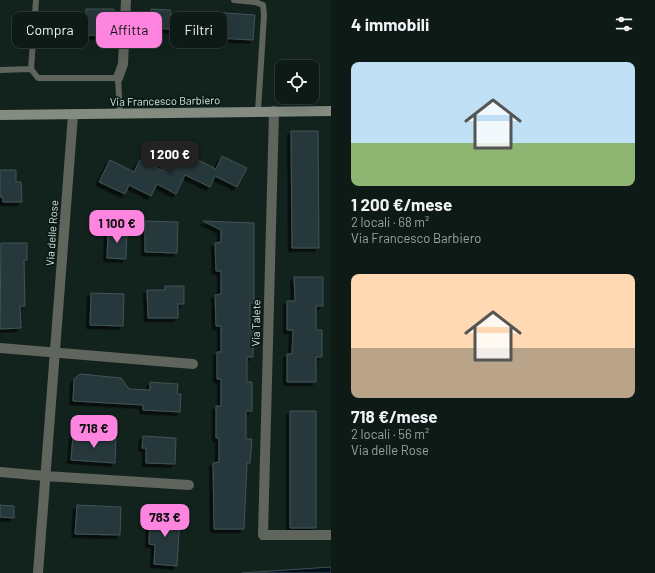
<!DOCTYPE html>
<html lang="it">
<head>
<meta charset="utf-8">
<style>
	body { margin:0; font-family:Barlow,sans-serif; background:#1c2723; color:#f1f3f6; height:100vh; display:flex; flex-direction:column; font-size:15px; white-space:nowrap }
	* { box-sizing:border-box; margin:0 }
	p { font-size:13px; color:#9ba1a1 }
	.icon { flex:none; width:22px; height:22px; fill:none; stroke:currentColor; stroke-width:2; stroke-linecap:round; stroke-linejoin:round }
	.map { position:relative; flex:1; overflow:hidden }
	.panel { display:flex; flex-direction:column; background:#0e1a16; width:324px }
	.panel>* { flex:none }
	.guide { position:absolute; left:12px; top:12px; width:259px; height:36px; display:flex; gap:8px }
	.fabs { position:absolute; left:275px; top:60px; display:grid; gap:8px }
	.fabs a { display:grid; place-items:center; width:44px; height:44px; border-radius:8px; background:#0e1a16; box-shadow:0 4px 16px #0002,0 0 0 1px #2e3835; font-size:20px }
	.price { position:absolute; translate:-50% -34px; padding:0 9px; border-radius:8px; background:#fe85df; color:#111; font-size:13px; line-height:26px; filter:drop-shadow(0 1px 2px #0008) }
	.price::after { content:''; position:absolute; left:50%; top:24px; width:12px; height:9px; margin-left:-6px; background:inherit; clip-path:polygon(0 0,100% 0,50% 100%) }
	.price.on { background:#222; color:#fff }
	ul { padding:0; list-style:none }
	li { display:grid; align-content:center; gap:8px; height:212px; padding:0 20px }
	li span { display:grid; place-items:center; height:124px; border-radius:8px; color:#555 }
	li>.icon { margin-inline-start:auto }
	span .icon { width:72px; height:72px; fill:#fffc; stroke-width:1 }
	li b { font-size:17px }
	h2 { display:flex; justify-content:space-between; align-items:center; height:48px; padding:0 20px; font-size:17px }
	.chip { padding:0 14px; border-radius:8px; background:#0e1a16; box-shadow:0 4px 16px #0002,0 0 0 1px #2e3835; font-size:14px; line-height:36px }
	.chip.on { background:#fe85df; color:#111 }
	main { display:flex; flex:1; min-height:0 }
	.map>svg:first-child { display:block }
</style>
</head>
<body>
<main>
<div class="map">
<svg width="331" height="573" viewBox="0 0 331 573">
	<defs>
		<filter id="shadow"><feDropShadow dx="-3.5" dy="3.5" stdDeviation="0" flood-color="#0009"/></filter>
	</defs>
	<rect width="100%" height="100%" fill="#12231d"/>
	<path fill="#00101d" stroke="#415058" d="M 331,567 L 331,573 L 242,573 Z"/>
	<path fill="#25393b" stroke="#3f5456" filter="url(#shadow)" d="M 86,9 L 114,9 L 113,36 L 86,35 L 86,41 L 55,40 L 56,13 L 86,14 Z
		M 151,9 L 171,10 L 170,17 L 186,18 L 185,31 L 150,27 Z
		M 211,12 L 255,15 L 253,40 L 217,38 L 217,33 L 209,33 Z
		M 291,131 L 318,131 L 319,248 L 292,248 Z
		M 222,156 L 247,168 L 237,187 L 215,176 L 210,187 L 185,175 L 176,194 L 157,184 L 151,196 L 129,185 L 125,194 L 99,182 L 110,160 L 134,172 L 140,160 L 161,170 L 167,158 L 187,167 L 192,157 L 216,169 Z
		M 0,170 L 16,170 L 16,182 L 21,182 L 22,202 L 3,202 L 3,197 L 0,197 Z
		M 145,221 L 178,222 L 177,253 L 145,252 Z
		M 203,221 L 254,223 L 254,303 L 250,303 L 250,330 L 254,330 L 253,357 L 247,357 L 247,382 L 252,382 L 252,411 L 246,411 L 246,439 L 252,439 L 250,463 L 247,463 L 244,529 L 214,529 L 213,463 L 219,462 L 219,438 L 216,438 L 216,406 L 221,406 L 221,379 L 217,379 L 217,352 L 221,352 L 221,326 L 216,326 L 215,295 L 221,294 L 221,271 L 216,271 L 215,243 L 221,242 L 221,230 Z
		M 108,230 L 127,230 L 126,259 L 107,258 Z
		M 1,243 L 27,243 L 27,260 L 24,260 L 25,306 L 20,306 L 21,328 L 0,329 Z
		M 294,277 L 323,277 L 323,306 L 316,306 L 316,330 L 322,330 L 322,357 L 316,357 L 316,382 L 287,382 L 287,354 L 292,354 L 293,330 L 287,330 L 287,301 L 295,301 Z
		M 165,286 L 184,286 L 184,304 L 178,304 L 178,318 L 148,318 L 147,290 L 165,290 Z
		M 91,293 L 124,294 L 123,326 L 90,325 Z
		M 80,374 L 121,378 L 129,389 L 150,390 L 150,382 L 178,384 L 177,394 L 181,394 L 180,412 L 143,410 L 143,405 L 73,401 L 74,379 Z
		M 290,411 L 316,411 L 316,528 L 290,528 Z
		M 73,435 L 116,438 L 115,463 L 71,460 Z
		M 143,436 L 176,438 L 175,464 L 146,463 L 146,448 L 142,448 Z
		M 0,505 L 14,506 L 14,518 L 0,517 Z
		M 77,505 L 121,507 L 120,535 L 75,534 Z
		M 150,514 L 180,516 L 177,566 L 154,564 L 155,545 L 149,544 Z"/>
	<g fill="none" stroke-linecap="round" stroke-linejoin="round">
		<path stroke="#5f645d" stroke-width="6" d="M 234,0 L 255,2 L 263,5 L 264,15 L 258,111
			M 31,69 L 38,78 L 118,78 L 120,115
			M 0,70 L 31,69 L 36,0"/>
		<path stroke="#5f645d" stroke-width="10" d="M 118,78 L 123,64 L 126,0
			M 274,111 L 263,535 L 331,535
			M 0,348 L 193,364
			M 0,472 L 45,476 L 189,485
			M 38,573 L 73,115"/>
		<path stroke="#848b81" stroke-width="10" d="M 0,115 L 331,111"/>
	</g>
	<g text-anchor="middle" stroke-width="3.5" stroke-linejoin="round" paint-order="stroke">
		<g font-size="11" fill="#dae5e0" stroke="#091a14">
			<text transform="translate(165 101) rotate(-1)" y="4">Via Francesco Barbiero</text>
			<text transform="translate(52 233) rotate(-86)" y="4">Via delle Rose</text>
			<text transform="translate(256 323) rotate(-89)" y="4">Via Talete</text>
		</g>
	</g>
</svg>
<div class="fabs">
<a><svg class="icon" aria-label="locate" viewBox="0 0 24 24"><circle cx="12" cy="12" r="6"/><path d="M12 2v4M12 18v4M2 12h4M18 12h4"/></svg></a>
</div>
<b class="price on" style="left:170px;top:175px">1 200 €</b>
<b class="price" style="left:117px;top:244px">1 100 €</b>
<b class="price" style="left:94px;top:449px">718 €</b>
<b class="price" style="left:165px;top:538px">783 €</b>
<div class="guide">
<a class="chip">Compra</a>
<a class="chip on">Affitta</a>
<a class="chip">Filtri</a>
</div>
</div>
<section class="panel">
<h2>4 immobili<svg class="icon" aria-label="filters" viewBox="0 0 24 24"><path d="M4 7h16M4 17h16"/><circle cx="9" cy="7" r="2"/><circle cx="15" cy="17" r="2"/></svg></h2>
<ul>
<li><span style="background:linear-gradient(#bfe0f5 65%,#8fb573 0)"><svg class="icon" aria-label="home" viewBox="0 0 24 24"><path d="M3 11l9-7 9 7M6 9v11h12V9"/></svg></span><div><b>1 200 €/mese</b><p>2 locali · 68 m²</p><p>Via Francesco Barbiero</p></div></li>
<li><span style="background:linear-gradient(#ffd9b3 60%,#b9a48a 0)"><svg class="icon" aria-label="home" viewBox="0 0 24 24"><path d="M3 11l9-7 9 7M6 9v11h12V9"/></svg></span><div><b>718 €/mese</b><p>2 locali · 56 m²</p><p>Via delle Rose</p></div></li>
</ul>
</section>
</main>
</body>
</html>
